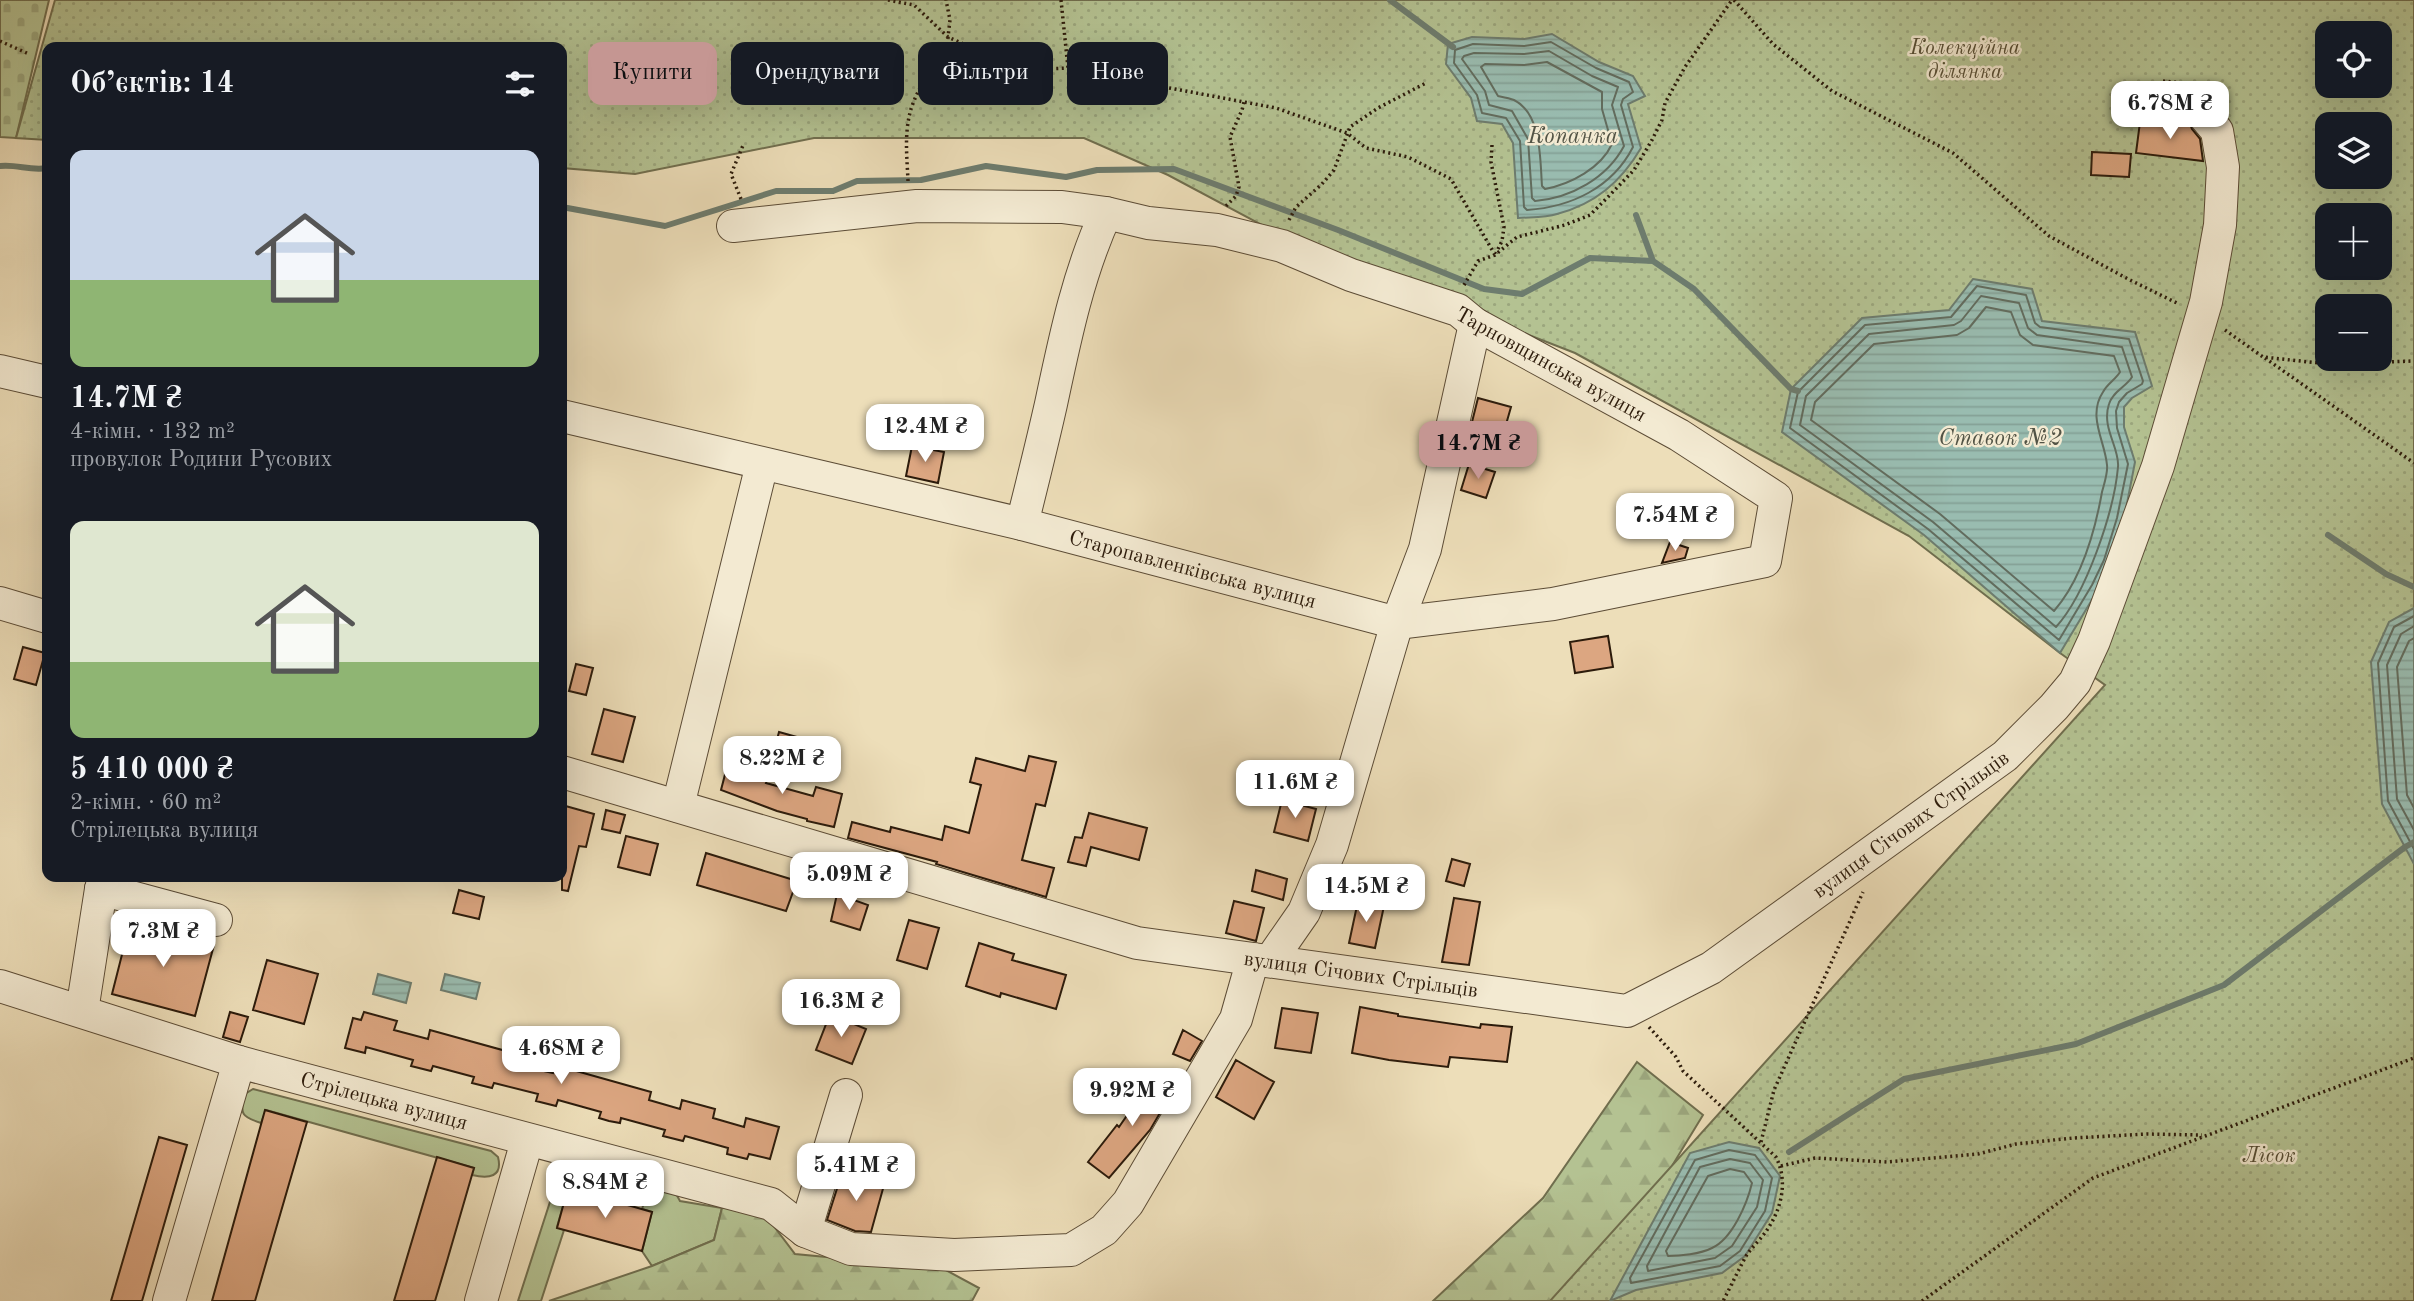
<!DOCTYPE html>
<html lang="uk">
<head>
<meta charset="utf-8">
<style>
	body { margin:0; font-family:"Old Standard TT",serif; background:#20242c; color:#f1f3f6; height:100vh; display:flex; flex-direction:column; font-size:26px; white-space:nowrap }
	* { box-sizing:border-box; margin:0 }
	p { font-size:23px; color:#9ea1a6 }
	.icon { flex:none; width:38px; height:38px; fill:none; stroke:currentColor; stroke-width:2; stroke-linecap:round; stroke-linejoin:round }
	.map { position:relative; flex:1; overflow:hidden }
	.details { position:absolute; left:42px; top:42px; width:525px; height:840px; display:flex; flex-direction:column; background:#171b24; border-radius:14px; box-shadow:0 7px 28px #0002 }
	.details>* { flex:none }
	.hud { position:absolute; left:588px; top:42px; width:665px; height:63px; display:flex; gap:14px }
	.fabs { position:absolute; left:2315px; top:21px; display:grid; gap:14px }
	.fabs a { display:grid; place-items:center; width:77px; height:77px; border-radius:14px; background:#171b24; box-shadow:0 7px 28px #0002; font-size:35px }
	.price { position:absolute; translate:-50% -60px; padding:0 16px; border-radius:14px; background:#fff; color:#222; font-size:23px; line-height:46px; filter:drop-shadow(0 2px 4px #0008) }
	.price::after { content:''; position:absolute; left:50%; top:42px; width:21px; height:16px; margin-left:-10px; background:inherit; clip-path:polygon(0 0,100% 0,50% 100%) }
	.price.selected { background:#c59692; color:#111 }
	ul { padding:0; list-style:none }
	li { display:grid; align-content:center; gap:14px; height:371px; padding:0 28px }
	li span { display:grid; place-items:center; height:217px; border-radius:14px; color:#555 }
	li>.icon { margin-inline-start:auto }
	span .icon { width:126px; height:126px; fill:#fffc; stroke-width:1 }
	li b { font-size:30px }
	h2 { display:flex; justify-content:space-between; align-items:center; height:84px; padding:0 28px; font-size:30px }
	.chip { padding:0 24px; border-radius:14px; background:#171b24; box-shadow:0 7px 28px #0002; font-size:24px; line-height:63px }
	.chip.selected { background:#c59692; color:#111 }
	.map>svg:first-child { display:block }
</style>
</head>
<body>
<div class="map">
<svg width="2414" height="1301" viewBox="0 0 2414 1301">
	<defs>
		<pattern id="forest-firs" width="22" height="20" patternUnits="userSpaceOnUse" patternTransform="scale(1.75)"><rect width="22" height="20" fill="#b4c292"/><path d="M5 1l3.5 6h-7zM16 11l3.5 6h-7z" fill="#9ba67d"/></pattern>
		<pattern id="cemetery-stones" width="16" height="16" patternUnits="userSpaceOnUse" patternTransform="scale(1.75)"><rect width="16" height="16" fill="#b4c292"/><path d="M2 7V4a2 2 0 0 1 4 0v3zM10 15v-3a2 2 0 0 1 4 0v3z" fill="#9ba67d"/></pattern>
		<pattern id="park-dots" width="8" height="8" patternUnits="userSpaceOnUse" patternTransform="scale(1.75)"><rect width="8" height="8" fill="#b4c292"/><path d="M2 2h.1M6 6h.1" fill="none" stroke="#9ba67d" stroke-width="1.8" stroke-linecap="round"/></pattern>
		<pattern id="water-rules" width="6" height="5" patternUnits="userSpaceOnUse" patternTransform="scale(1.75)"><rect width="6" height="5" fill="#99bcb0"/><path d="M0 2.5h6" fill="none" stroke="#84a196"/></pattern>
	</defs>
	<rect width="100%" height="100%" fill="#eddeb9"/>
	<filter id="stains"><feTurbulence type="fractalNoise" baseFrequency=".00286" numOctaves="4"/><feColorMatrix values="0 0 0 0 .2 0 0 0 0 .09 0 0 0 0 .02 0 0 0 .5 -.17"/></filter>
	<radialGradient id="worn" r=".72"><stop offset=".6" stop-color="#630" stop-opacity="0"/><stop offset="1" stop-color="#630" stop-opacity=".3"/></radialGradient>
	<path fill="#b4c292" stroke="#706e4e" stroke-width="2" d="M 253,1089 L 491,1151 L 498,1157 C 503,1177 489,1179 472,1175 L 474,1168 L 266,1110 L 261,1123 C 242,1117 239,1114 245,1094 Z
		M 577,1169 C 589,1174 589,1182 586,1193 L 568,1189 L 557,1227 L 564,1230 L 541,1301 L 518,1301 L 558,1177 L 565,1170 Z
		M 664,1188 L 675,1192 L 680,1201 L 722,1208 L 714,1240 L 652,1266 L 642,1251 L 652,1212 L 642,1209 C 646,1195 649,1190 664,1188 Z"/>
	<path fill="url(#forest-firs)" stroke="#706e4e" stroke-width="2" d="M 1637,1062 L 1703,1115 L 1616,1258 L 1587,1301 L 1433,1301 L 1543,1198 Z
		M 771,1204 L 767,1217 L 795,1254 L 942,1268 L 979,1288 L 972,1301 L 549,1301 L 652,1266 L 714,1240 L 722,1208 Z"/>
	<path fill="url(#cemetery-stones)" stroke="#706e4e" stroke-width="2" d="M 0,0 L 49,0 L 16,138 L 0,137 Z"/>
	<path fill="url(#park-dots)" stroke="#706e4e" stroke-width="2" fill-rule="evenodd" d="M 55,0 L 2414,0 L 2414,1301 L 1550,1301 L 2105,685 L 2060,653 L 1909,536 L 1575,353 L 1305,248 L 1168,175 L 1084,138 L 814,138 L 635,174 L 562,168 L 562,47 L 47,47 L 47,140 L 16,138 ZM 2328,33 L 2380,33 L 2380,86 L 2328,86 ZM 2328,124 L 2380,124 L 2380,177 L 2328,177 ZM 2328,215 L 2380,215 L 2380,268 L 2328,268 ZM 2328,306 L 2380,306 L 2380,359 L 2328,359 Z"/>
	<path fill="url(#water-rules)" stroke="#6d7c6e" stroke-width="2" d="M 1552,34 L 1599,62 L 1633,76 L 1645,96 L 1628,104 L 1641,148 C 1621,182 1595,204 1557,214 C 1545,218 1530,217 1518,218 L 1513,143 L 1502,124 L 1477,121 L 1471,98 L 1446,64 L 1448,44 L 1472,37 L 1524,39 Z
		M 1973,279 L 2032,289 L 2042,321 L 2135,332 L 2152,386 L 2132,398 L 2124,407 L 2124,427 L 2135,462 L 2124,519 L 2099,588 L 2060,653 L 1924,535 L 1782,432 L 1791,389 L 1862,318 L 1949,310 Z
		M 2414,608 L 2414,864 L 2382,804 L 2371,662 L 2389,622 Z
		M 378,974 L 411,983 L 406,1003 L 373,994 Z
		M 445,974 L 480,983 L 476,999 L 441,990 Z
		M 1729,1142 L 1759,1148 L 1780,1176 L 1772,1213 L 1745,1256 L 1722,1273 L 1636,1290 L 1610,1301 L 1690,1153 Z"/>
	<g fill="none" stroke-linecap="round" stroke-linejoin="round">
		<path stroke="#626c5e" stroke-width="2" d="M 1551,42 L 1596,68 L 1629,82 L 1633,92 L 1623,99 L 1621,105 L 1633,147 C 1612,188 1571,207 1527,210 L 1524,207 L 1520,141 L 1506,118 L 1482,113 L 1477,95 L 1454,63 L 1455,50 L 1473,44 L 1524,46 Z
			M 1549,51 L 1592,76 L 1618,87 L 1612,105 L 1624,146 C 1607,178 1571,198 1535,201 L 1532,198 L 1528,139 L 1512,111 L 1489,105 L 1485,91 L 1462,59 L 1464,56 L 1474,53 L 1524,54 Z
			M 1547,62 L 1602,92 L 1602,109 L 1612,144 C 1601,168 1571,184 1545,189 L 1542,186 C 1540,160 1542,114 1514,100 C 1509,98 1503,97 1498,96 L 1481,67 L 1485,64 L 1524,65 Z
			M 1977,286 L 2026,295 L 2035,323 L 2040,327 L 2129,339 L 2143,381 L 2142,384 L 2127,393 L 2119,402 L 2116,411 L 2117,428 L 2128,464 L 2117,518 L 2104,560 L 2092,585 L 2059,640 L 1928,529 L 1790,428 L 1798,392 L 1865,325 L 1951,317 Z
			M 1981,296 L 2019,303 L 2028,328 L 2037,335 L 2122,347 L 2132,377 C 2126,387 2113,391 2109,404 C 2101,428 2120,448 2118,467 C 2114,512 2086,594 2056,627 L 1933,522 L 1800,425 L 1806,396 L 1869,334 L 1954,325 L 1961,321 Z
			M 1986,307 L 2011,312 L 2020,335 L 2033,345 L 2114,356 L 2120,372 C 2116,379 2107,384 2103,392 C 2087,416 2105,441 2107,465 C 2108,473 2104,484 2102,492 C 2095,531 2081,580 2054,611 L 1940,514 L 1811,420 L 1815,402 L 1874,344 L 1957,335 L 1969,328 Z
			M 2414,616 L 2394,627 L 2378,663 L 2388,801 L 2414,849
			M 2414,626 L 2401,634 L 2387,665 L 2397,799 L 2414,830
			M 2414,638 L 2409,641 L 2397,667 L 2407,795 L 2414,808
			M 1729,1150 L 1755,1155 L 1772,1178 L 1765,1211 L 1740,1251 L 1720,1266 L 1631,1283 L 1630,1278 L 1695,1160 Z
			M 1730,1159 L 1750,1163 L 1763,1180 L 1757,1207 L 1732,1246 L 1715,1258 L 1648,1271 L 1647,1266 L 1700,1167 Z
			M 1730,1169 L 1744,1172 L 1752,1183 C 1747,1204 1732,1239 1712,1248 C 1700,1254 1680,1256 1668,1256 L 1666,1251 L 1708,1176 Z"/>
		<path stroke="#6d7c6e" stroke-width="6" d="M 1390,0 L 1453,47
			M 0,166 C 17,164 30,171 47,168
			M 562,207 L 665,226 L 776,191 L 833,191 L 857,181 L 921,180 L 986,166 L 1066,177 L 1097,170 L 1174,169 L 1338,230 L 1484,289 L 1522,294 L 1590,258 L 1653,261 L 1694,289 L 1791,389 L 1798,391
			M 1636,215 L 1653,261
			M 2328,535 L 2386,574 L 2414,587
			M 1789,1152 L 1904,1079 L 2076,1044 L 2224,985 L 2405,847 L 2414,842"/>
	</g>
	<path fill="#dca681" stroke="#2c1b0b" stroke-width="2" d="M 2176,118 L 2188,119 L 2192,129 L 2200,139 L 2203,161 L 2136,153 L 2140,122 L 2175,126 Z
		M 2092,152 L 2131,154 L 2129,177 L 2091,175 Z
		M 1478,398 L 1511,407 L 1503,435 L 1471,426 Z
		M 912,446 L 944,452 L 938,483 L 906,476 Z
		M 1469,464 L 1495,472 L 1486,498 L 1461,490 Z
		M 1670,542 L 1688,548 L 1685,558 L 1662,563 Z
		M 1608,636 L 1613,667 L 1575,673 L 1570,642 Z
		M 23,647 L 45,653 L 36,685 L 14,679 Z
		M 576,664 L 593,668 L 586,695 L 569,691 Z
		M 604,709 L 635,717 L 623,762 L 592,754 Z
		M 779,732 L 811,741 L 806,760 L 774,751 Z
		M 1029,756 L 1056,762 L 1045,806 L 1036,804 L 1022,860 L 1054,868 L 1046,897 L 936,864 L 937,862 L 848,838 L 852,822 L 890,832 L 891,827 L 942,840 L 945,826 L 969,833 L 981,785 L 970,782 L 976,758 L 1025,771 Z
		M 728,763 L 769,776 L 766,783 L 813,796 L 816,787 L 842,794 L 834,827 L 807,821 L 807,819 L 777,811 L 721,790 Z
		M 1282,800 L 1316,809 L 1308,841 L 1274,832 Z
		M 562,805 L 594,814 L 586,847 L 579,846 L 568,891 L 562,890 Z
		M 606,810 L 625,815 L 620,833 L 602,829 Z
		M 1089,813 L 1147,828 L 1139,860 L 1091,847 L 1086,866 L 1068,862 L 1075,837 L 1082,838 Z
		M 626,836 L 658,844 L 650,875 L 618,867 Z
		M 706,853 L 797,881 L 786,911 L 697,885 Z
		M 1452,859 L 1470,864 L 1464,886 L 1446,881 Z
		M 1256,870 L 1287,879 L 1283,900 L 1252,891 Z
		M 459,890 L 484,897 L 479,919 L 453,913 Z
		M 837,894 L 868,905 L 860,930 L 831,921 Z
		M 1454,898 L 1480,902 L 1469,965 L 1442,962 Z
		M 1234,901 L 1264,908 L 1256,941 L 1226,933 Z
		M 1358,901 L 1384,906 L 1375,948 L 1349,943 Z
		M 909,920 L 939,928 L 927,969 L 897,960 Z
		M 130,923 L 214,945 L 195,1016 L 112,994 Z
		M 979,943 L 1014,954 L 1012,960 L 1066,975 L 1056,1009 L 1001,993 L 1000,997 L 966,986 Z
		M 267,960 L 318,974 L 304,1024 L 253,1010 Z
		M 1360,1007 L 1398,1014 L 1398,1016 L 1480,1028 L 1481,1024 L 1512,1027 L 1507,1062 L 1450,1057 L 1448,1067 L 1389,1060 L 1352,1053 Z
		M 1282,1008 L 1318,1013 L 1311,1053 L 1275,1048 Z
		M 230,1012 L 248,1017 L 240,1042 L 223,1037 Z
		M 364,1012 L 397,1021 L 394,1030 L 428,1039 L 430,1030 L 524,1056 L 521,1066 L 553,1073 L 555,1065 L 651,1092 L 649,1100 L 680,1109 L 682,1100 L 715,1109 L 713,1118 L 744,1127 L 746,1118 L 779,1127 L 770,1159 L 749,1154 L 747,1159 L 727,1154 L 728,1148 L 685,1136 L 683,1141 L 663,1136 L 665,1130 L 621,1118 L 620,1123 L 609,1121 L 599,1118 L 601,1112 L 558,1100 L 556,1106 L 536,1101 L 538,1094 L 494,1083 L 492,1088 L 472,1083 L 474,1077 L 433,1066 L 431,1071 L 411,1066 L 413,1060 L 366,1047 L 365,1053 L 345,1048 L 353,1018 L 361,1020 Z
		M 830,1014 L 866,1029 L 852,1064 L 816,1050 Z
		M 1183,1030 L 1202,1041 L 1190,1061 L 1173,1054 Z
		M 1236,1060 L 1274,1082 L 1254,1119 L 1216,1097 Z
		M 1155,1075 L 1174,1089 L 1150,1130 L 1109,1178 L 1088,1162 L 1117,1125 L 1119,1127 Z
		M 265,1110 L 307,1122 L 255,1301 L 212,1301 Z
		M 159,1137 L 187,1145 L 142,1301 L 111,1301 Z
		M 437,1157 L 474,1168 L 447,1261 L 435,1301 L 394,1301 Z
		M 842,1173 L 884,1185 L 871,1232 L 855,1231 L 827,1220 Z
		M 568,1188 L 652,1212 L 642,1251 L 557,1228 Z"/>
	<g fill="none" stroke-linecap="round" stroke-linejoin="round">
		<g stroke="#5c4c36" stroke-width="34">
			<g id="minor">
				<path d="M 0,371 L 47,382"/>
				<path id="s1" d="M 562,416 L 1022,524 L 1397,623 L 1553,604 L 1765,561 L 1776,498 L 1679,435 L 1475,324 L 1458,310 L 1351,275 L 1282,246 L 1217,230 L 1148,223 L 1106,213 L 1062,207 L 917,206 L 733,226"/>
				<path d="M 1022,524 C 1032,484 1042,444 1051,404 C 1065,338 1078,274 1106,213"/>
				<path d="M 0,603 L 47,617"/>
				<path id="s2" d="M 562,772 L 1137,943 L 1627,1011 L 1711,968 L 2005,756 L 2054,707 L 2075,682 L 2094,641 L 2158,466 L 2206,302 L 2220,225 L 2223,167 L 2217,131 L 2206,118"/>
				<path d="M 678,806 L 762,464"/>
				<path d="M 101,889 L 216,920"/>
				<path d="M 1270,961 L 1304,912 L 1332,845 L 1397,623 L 1425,549 L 1475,324"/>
				<path id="s3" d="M 0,986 L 239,1062 L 771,1204 L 805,1231 L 851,1249 L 954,1255 L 1071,1250 L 1104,1230 L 1128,1203 L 1236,1019 L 1253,959"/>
				<path d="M 82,1011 L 101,889 L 105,877"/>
				<path d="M 805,1231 L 846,1095"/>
				<path d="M 169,1301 L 239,1062"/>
				<path d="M 481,1301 L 527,1141"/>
			</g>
		</g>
		<path stroke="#2c1b0b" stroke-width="3.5" stroke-dasharray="2 3.5" stroke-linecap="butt" d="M 888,0 L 914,5 L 948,37 L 950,20 L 946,0
			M 1061,0 L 1068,68
			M 1734,0 L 1773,44 L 1832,91 L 1953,153 L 2049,236 L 2128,279 L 2179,304
			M 0,41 L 29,54
			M 2163,81 L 2182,83 L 2188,99
			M 1492,145 L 1491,162 L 1504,227 L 1502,241 L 1496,253
			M 908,181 C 907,156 904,133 911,109 C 914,100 920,86 926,79 C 940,62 949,62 948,37 L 981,52 L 1044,69 L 1068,68 L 1112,82 L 1143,83 L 1276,108 L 1347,133 L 1366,148 L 1408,157 L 1451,179 L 1495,255
			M 741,199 L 731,174 L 744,143
			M 1226,206 L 1236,196 L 1239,187 L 1230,137 L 1242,110 L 1244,102
			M 1289,220 L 1296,207 L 1322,184 L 1334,170 L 1350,127 L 1378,108 L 1426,83
			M 1464,285 L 1478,261 L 1495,255 L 1517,237 L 1565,225 L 1590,215 L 1607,198 L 1634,170 L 1652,140 L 1662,120 L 1665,103 L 1685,67 L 1732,0
			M 2225,330 L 2263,357 L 2328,364 L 2414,361
			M 2265,358 L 2414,463
			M 1649,1027 L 1676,1057 L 1683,1071 L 1776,1157 C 1788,1181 1782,1208 1767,1230 C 1761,1239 1752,1247 1746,1256 C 1738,1271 1731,1286 1723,1301
			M 1761,1142 L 1774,1090 L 1863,892
			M 1781,1166 L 1815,1158 L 1887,1162 L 1978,1154 L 2016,1144 L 2073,1138 L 2147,1134 L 2202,1135
			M 1922,1301 L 2093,1178 L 2414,1058"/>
		<use href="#minor" stroke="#f3ead2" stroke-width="32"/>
	</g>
	<g text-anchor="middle" stroke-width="5" stroke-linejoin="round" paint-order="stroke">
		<g font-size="21" font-style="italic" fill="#554d34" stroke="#f3ead2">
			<text x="1965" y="54">Колекційна<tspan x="1965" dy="24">ділянка</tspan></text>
			<text x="2269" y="1162">Лісок</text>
		</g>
		<g font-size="21" fill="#2c1b0b" stroke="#f3ead2">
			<text transform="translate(1551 364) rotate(29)" y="7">Тарновщинська вулиця</text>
			<text dy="7" stroke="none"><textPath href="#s1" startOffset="649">Старопавленківська вулиця</textPath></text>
			<text dy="7" stroke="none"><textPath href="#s2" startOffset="1435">вулиця Січових Стрільців</textPath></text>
			<text dy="7" stroke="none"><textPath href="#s2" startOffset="826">вулиця Січових Стрільців</textPath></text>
			<text dy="7" stroke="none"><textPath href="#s3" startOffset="401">Стрілецька вулиця</textPath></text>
		</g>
		<g font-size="23" font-style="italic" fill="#525345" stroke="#f3ead2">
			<text x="1573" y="143">Копанка</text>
			<text x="2000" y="445">Ставок №2</text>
		</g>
	</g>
	<rect width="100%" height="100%" filter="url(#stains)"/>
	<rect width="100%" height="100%" fill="url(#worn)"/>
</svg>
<div class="fabs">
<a><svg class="icon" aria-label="locate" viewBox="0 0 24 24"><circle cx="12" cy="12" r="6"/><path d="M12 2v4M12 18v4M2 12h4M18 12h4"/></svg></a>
<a><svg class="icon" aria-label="layers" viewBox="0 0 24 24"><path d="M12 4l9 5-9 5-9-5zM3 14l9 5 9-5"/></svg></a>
<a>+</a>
<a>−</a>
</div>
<b class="price" style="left:2170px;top:141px">6.78M ₴</b>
<b class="price" style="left:925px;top:464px">12.4M ₴</b>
<b class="price selected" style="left:1478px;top:481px">14.7M ₴</b>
<b class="price" style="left:1675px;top:553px">7.54M ₴</b>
<b class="price" style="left:782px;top:796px">8.22M ₴</b>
<b class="price" style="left:1295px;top:820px">11.6M ₴</b>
<b class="price" style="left:849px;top:912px">5.09M ₴</b>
<b class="price" style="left:1366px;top:924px">14.5M ₴</b>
<b class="price" style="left:163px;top:969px">7.3M ₴</b>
<b class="price" style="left:841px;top:1039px">16.3M ₴</b>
<b class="price" style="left:561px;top:1086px">4.68M ₴</b>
<b class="price" style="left:1132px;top:1128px">9.92M ₴</b>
<b class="price" style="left:856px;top:1203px">5.41M ₴</b>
<b class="price" style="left:605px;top:1220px">8.84M ₴</b>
<div class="hud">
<a class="chip selected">Купити</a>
<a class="chip">Орендувати</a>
<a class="chip">Фільтри</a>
<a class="chip">Нове</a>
</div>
<section class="details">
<h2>Об’єктів: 14<svg class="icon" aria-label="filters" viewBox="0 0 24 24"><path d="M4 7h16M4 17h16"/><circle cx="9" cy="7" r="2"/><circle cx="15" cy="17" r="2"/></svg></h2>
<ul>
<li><span style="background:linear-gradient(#c9d6e8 60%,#8fb573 0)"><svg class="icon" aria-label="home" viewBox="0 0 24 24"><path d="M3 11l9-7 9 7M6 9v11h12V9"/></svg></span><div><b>14.7M ₴</b><p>4-кімн. · 132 m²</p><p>провулок Родини Русових</p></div></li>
<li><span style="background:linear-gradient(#dfe7d0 65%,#8fb573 0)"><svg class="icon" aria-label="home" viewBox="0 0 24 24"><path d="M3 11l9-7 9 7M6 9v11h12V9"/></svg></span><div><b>5 410 000 ₴</b><p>2-кімн. · 60 m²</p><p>Стрілецька вулиця</p></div></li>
</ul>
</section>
</div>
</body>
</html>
